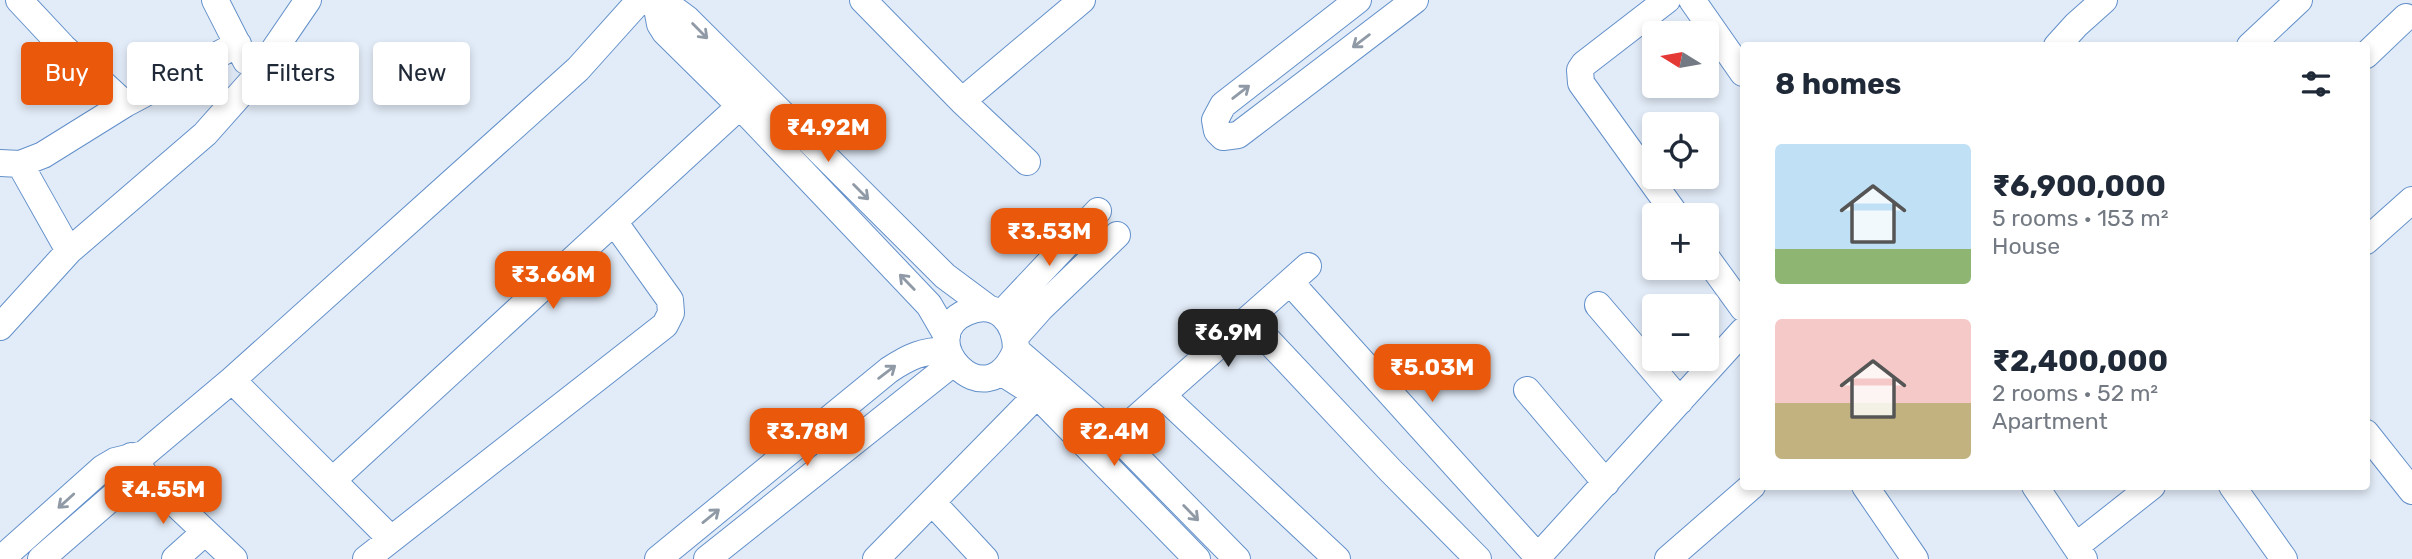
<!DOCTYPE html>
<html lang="en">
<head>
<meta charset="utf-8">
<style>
	body { margin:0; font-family:Rubik,sans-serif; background:#f2f2f3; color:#1f2937; height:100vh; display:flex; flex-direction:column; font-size:26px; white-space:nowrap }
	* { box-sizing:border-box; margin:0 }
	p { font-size:23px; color:#747a83 }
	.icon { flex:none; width:38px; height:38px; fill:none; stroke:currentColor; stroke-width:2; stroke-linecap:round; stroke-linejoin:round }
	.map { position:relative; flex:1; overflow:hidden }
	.drawer { position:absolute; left:1740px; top:42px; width:630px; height:448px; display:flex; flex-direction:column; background:#fff; border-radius:7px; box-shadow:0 4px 10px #0003 }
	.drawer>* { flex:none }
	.banner { position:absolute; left:21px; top:42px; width:665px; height:63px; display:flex; gap:14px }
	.needle { width:46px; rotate:281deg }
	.fabs { position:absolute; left:1642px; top:21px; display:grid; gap:14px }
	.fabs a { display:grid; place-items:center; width:77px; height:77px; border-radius:7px; background:#fff; box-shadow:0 4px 10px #0003; font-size:35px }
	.price { position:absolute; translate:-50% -60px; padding:0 16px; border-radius:14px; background:#ea580c; color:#fff; font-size:23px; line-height:46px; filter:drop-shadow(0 2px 4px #0008) }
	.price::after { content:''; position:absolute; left:50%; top:42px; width:21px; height:16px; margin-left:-10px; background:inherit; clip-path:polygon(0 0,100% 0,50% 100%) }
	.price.on { background:#222; color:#fff }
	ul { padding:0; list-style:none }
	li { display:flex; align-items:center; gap:21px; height:175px; padding:0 35px }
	li span { display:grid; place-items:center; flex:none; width:196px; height:140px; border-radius:7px; color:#555 }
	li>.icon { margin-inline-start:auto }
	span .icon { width:84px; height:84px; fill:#fffc; stroke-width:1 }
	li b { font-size:30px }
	h2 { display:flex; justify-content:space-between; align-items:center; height:84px; padding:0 35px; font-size:30px }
	.pill { padding:0 24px; border-radius:7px; background:#fff; box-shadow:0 4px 10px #0003; font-size:24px; line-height:63px }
	.pill.on { background:#ea580c; color:#fff }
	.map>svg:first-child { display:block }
</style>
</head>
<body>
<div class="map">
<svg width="2412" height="559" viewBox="0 0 2412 559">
	<rect width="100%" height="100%" fill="#e2ecf8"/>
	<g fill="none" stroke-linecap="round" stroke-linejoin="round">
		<g stroke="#6390ca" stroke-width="28">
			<path id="minor" d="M 19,0 L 63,47 L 125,104
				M 215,0 L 246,61
				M 863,0 L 962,101 L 1027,162
				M 1358,0 L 1223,105 L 1215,120 L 1217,131 L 1223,137 L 1238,135 L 1415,0
				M 1667,0 L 1584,64 L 1580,70 L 1581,83 L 1676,215
				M 1692,0 L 1743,73
				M 2057,46 L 2076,25 L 2104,0
				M 2250,46 L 2299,0
				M 2366,55 L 2406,17
				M 962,101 L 1082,0
				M 0,163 L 20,164 L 43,155 L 125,104 L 238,44
				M 20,164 L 69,251
				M 2366,241 L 2412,200
				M 1706,257 L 1743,308
				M 1290,282 L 1538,557
				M 1598,305 L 1680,401
				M 1001,314 L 1098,211
				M 1248,319 L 1390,470 L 1478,559
				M 0,327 L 69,251 L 205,134 L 254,79 L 308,0
				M 947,336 L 929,305 L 740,106 L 665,32 L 660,24 L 657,8 L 675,10 L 687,19 L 945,276 L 988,308
				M 1016,336 L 1040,309 L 1117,235
				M 1016,350 C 986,423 910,336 967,312 C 997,299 1016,322 1016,350 L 1116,436 L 1237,559
				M 1001,372 L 1037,395 L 1197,559
				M 232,380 L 390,538
				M 1527,390 L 1606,483
				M 1162,395 L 1337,559
				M 2366,433 L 2412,491
				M 1116,436 L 1308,266
				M 131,456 L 145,475 L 234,559
				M 333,480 L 740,106
				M 1865,486 L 1915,559
				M 2035,486 L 2084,559
				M 2232,486 L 2284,559
				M 932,502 L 985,559
				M 2076,546 L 2152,486
				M 1,559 L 103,468 L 115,461 L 144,454
				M 41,559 L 117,493 L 144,454 L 232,380 L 578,69 L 640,0
				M 175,559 L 204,533
				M 366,559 L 665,325 L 671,313 L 670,300 L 615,223
				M 658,559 L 889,370 C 910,356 922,351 947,350
				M 707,559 L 953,363
				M 876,559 L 1037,395
				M 1536,559 L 1743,331
				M 1668,559 L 1752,486"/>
		</g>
		<use href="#minor" stroke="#fff" stroke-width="26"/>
	</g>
	<defs><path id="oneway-shaft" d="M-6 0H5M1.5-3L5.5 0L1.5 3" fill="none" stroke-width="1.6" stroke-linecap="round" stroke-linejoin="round" transform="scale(1.75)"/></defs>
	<g stroke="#909aa6">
		<use href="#oneway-shaft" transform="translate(700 31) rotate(45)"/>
		<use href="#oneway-shaft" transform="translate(1361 41) rotate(143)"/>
		<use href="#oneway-shaft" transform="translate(1241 92) rotate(-38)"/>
		<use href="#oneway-shaft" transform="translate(861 192) rotate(45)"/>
		<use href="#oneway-shaft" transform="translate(907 282) rotate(-134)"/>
		<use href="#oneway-shaft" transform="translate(887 372) rotate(-37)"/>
		<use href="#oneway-shaft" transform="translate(66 501) rotate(138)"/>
		<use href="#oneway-shaft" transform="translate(1191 513) rotate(46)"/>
		<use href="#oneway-shaft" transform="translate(711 516) rotate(-39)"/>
	</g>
</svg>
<div class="fabs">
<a><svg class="needle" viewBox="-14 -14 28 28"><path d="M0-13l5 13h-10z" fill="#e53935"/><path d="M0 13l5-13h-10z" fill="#747a83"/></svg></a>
<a><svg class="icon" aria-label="locate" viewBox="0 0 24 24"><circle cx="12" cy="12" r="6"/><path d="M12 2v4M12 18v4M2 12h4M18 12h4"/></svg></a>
<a>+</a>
<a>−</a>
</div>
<b class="price" style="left:828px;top:164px">₹4.92M</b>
<b class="price" style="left:1049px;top:268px">₹3.53M</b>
<b class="price" style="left:553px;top:311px">₹3.66M</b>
<b class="price on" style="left:1228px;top:369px">₹6.9M</b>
<b class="price" style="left:1432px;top:404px">₹5.03M</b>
<b class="price" style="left:807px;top:468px">₹3.78M</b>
<b class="price" style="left:1114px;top:468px">₹2.4M</b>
<b class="price" style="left:163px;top:526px">₹4.55M</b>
<div class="banner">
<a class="pill on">Buy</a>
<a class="pill">Rent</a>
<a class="pill">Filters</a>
<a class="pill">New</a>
</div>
<section class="drawer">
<h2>8 homes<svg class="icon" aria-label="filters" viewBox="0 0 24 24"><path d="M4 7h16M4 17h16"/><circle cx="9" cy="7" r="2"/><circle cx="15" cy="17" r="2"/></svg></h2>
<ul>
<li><span style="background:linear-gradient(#bfe0f5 75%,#8fb573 0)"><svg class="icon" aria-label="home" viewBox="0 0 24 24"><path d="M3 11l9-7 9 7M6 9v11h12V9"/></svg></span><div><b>₹6,900,000</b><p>5 rooms · 153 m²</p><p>House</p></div></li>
<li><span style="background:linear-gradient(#f6c9c9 60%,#c2b280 0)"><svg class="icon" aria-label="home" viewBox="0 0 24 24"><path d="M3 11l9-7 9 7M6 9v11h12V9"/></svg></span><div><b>₹2,400,000</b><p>2 rooms · 52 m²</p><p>Apartment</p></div></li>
</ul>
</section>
</div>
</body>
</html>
